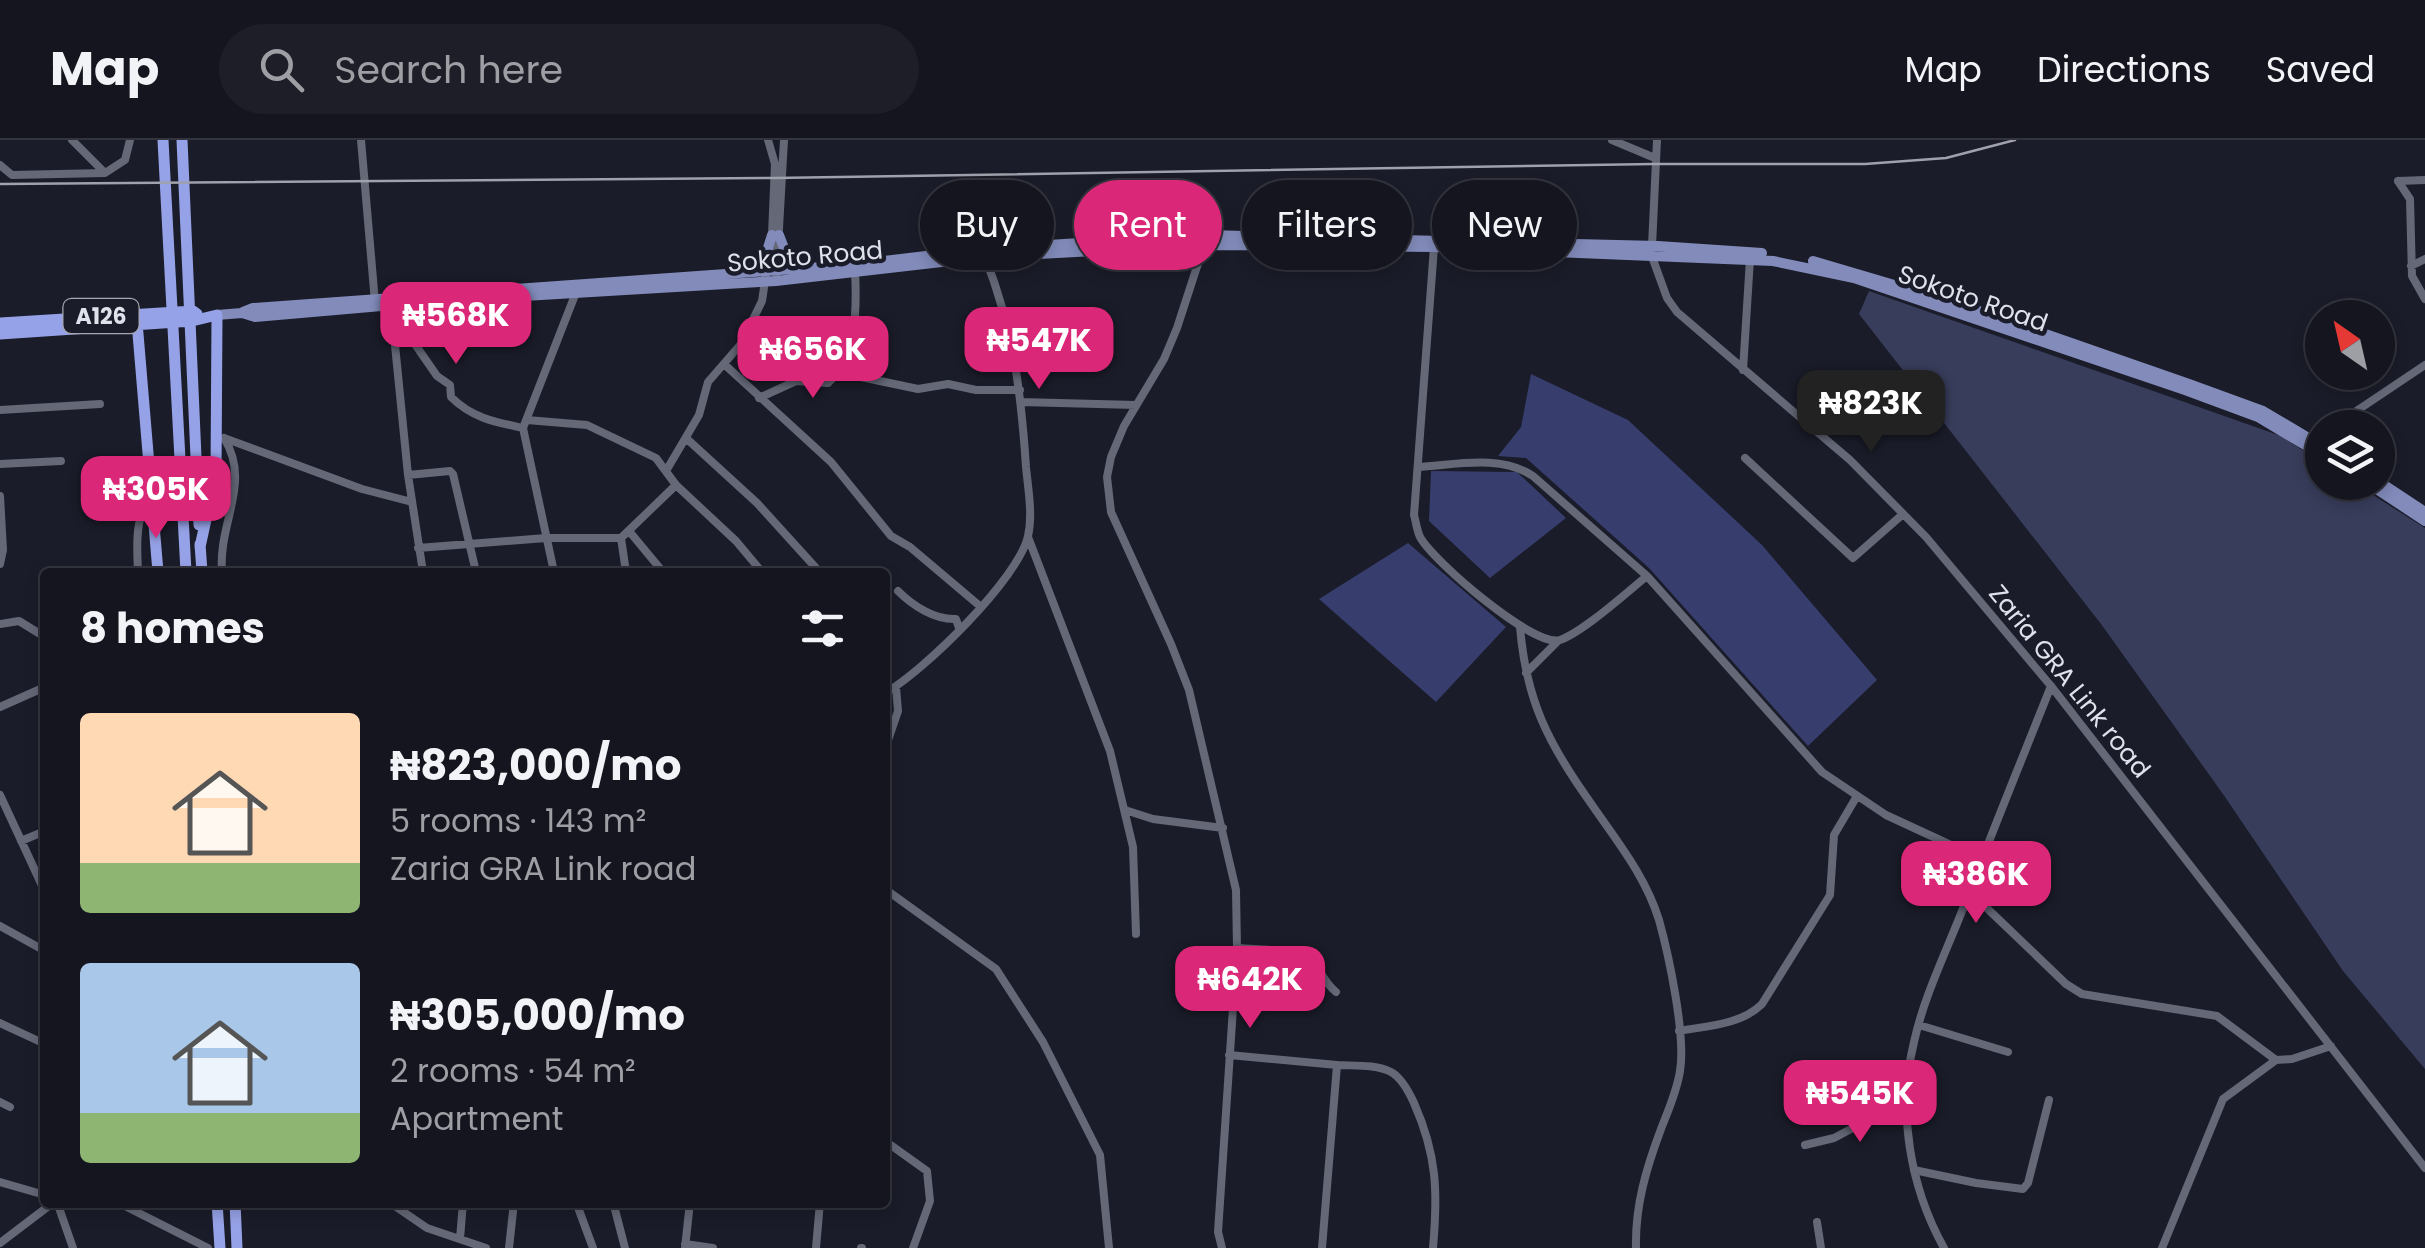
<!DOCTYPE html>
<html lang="en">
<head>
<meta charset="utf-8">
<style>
	body { margin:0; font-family:Poppins,sans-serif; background:#1d1e28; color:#f1f3f6; height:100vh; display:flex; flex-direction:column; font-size:38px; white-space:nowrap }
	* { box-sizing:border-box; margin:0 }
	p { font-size:32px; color:#9d9fa4 }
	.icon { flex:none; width:55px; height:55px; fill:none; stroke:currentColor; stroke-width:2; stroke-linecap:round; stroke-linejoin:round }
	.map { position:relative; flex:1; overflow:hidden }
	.side { position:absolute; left:40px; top:428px; width:850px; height:640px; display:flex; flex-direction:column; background:#14151f; border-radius:10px; box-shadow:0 5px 15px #0003,0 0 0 2px #33343d }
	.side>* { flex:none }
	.hud { position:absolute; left:920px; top:40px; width:950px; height:90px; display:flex; gap:20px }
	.needle { width:65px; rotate:326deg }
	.tools { position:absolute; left:2305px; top:160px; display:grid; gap:20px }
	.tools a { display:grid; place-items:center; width:90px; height:90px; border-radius:50%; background:#14151f; box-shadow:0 5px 15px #0003,0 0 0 2px #33343d; font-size:50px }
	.price { position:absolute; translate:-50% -85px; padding:0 22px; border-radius:20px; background:#db2777; color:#fff; font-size:32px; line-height:65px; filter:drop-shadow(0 2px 5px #0008) }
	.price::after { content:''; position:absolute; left:50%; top:60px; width:30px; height:22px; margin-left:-15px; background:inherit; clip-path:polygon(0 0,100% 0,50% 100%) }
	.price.selected { background:#222; color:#fff }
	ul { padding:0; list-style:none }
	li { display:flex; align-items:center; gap:30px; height:250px; padding:0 40px }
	li span { display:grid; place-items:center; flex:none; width:280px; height:200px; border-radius:10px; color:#555 }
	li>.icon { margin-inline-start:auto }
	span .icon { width:120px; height:120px; fill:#fffc; stroke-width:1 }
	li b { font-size:42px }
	h2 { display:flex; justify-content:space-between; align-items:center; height:120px; padding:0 40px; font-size:42px }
	.chip { padding:0 35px; border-radius:45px; background:#14151f; box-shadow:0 5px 15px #0003,0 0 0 2px #33343d; font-size:35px; line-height:90px }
	.chip.selected { background:#db2777; color:#fff }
	header { display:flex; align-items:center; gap:60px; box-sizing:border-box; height:140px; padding:0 50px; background:#14151f; border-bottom:2px solid #33343d }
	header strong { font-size:48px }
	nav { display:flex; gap:55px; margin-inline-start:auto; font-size:35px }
	.search { width:700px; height:90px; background:#1d1e28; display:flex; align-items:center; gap:25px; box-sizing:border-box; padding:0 35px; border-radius:55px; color:#9d9fa4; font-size:38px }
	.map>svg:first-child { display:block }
</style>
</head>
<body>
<header>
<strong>Map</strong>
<div class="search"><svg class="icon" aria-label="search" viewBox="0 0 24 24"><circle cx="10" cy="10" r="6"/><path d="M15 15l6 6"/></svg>Search here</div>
<nav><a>Map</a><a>Directions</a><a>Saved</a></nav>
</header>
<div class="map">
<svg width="2425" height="1108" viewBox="0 0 2425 1108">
	<rect width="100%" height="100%" fill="#1a1c29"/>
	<path fill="#383d5b" d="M 1869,151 L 2281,296 L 2322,323 L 2322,342 L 2354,343 L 2425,388 L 2425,929 L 2343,831 L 2223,654 L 2101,484 L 1859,174 Z"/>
	<path fill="#373d6c" d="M 1531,234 L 1628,280 L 1762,405 L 1877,540 L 1808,606 L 1649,428 L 1526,318 L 1498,316 L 1521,287 Z
		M 1431,331 L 1517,332 L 1566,378 L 1490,438 L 1429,381 Z
		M 1408,403 L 1506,487 L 1436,562 L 1319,459 Z"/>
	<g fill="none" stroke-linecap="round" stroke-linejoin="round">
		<path stroke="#646877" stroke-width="8" d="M 72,0 L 104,32
			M 361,0 L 375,162
			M 1612,0 L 1655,18
			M 0,25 L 12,35 L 105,33 L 125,20 L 130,0
			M 2398,41 L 2410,59 L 2412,136 L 2425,159
			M 2398,41 L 2425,40
			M 1204,105 L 1177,188 L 1164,219 L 1124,286 L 1111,317 L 1107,337 L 1111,372 L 1171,504 L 1189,550 L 1236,750 L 1237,808 L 1218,1092 L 1222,1108
			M 1652,106 L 1657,0
			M 1434,107 L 1414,375 C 1416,382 1417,391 1420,397 C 1433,421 1534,508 1560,500 C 1583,492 1626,453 1647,436
			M 1651,114 L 1667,158 L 1677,172 L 1850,320 L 1926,397 L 2051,546 L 2425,1028
			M 2411,126 L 2425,119
			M 776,141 L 784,0
			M 391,165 L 408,335 L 423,432
			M 393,182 L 401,184 L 437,236 L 450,245 L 451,257 C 472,278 495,282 523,288
			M 724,224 L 831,322 L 891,396 L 910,407 L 981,467
			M 1743,230 L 1750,119
			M 837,232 L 918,249 L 948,244 L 976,250 L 1020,250
			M 759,258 L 796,241 L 828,243 C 857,216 857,168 855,131
			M 1021,262 L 1136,265
			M 0,270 L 100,264
			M 527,280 L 587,285 L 656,318 L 676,345 L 736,401 L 762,432
			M 2331,288 L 2425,225
			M 224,298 L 362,349 L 412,362
			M 687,299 L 757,363 L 816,428
			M 2312,299 L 2322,292
			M 1745,318 L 1853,418 L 1903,374
			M 0,324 L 61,321
			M 1418,327 C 1455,325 1500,314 1533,336 L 1647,436 L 1822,632 L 1886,675 L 1981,719
			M 666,331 L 699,275 L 708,242 L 741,204 L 762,161 L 772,95 L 775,24 L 768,0
			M 408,335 L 450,331 L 453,334 L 476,432
			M 0,356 L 3,410 L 0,424
			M 629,391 L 663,432
			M 1028,397 L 1110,611 L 1133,707 L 1136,794
			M 621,398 L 626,432
			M 418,408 L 546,398 L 621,398 L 676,345
			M 138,432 C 137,409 134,374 152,357
			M 222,432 C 218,382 252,343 224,298
			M 554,432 L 523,288 L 575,155
			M 898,451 C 913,466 935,480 956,479 L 959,488
			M 0,484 L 19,481 L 45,497
			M 1520,487 C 1526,560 1548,603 1590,662 C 1616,700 1645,735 1659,780 C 1669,816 1686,896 1680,931 C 1677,951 1668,971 1661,989 C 1646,1029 1635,1066 1636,1108
			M 1526,533 L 1558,501
			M 885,553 C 923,532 1019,438 1028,396 C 1033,374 1028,349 1026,327 C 1021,251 1013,188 985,117
			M 0,567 L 45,547
			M 885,609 L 898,571 L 896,547
			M 0,655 L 45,752
			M 1125,670 L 1153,679 L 1223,688
			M 21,701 L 45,691
			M 885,749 L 996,829 L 1043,902 L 1100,1015 L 1109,1108
			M 1969,751 L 2066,844 L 2082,854 L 2217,876 L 2276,920
			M 0,786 L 45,811
			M 1237,808 L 1305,812 C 1318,822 1321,840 1336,852
			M 0,883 L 45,904
			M 1919,885 L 2008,912
			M 1679,891 C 1706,886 1741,885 1762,864 L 1830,755 L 1834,695 L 1857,656
			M 1229,915 L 1337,925 L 1322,1108
			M 1337,925 C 1354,926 1376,924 1391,932 C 1402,938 1409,952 1414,963 C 1437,1015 1438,1052 1433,1108
			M 0,962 L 10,967
			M 885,1001 L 927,1031 L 930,1061 L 913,1108
			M 1805,1005 L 1834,998 L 1864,982 L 1908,974
			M 1914,1030 L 1976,1043 L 2023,1049 L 2028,1043 L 2049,960
			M 0,1042 L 45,1055
			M 57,1062 L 73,1108
			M 117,1062 L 208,1108
			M 389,1062 L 427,1088 L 486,1108
			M 576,1062 L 593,1108
			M 613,1062 L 625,1108
			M 1817,1082 L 1821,1108
			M 460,1099 L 463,1062
			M 0,1103 L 54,1062
			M 685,1104 L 713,1108
			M 509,1108 L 514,1062
			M 685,1108 L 690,1062
			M 816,1108 L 820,1062
			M 861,1108 L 862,1108
			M 1944,1108 C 1910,1047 1897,971 1914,902 C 1924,856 1947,810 1964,766 C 1992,692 2022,619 2051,546
			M 2162,1108 L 2223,959 L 2276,920 L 2292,919 L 2331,906"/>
		<path stroke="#828bba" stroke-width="10" d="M 779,95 L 784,108 L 802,126
			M 1359,99 L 1658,106 L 1762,113
			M 1813,121 L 1962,165 L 2189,244 L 2263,271 L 2322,306
			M 747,130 L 767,111 L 772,95
			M 243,172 L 253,168 L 850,125 L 985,109 L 1208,95 L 1322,98
			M 217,175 L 242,173 L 255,177 L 439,161 L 776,141 L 985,117 L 1204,105 L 1434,107 L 1773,121 L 1854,138 L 2185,250 L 2258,277 L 2322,315
			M 2378,341 L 2425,372
			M 2366,342 L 2425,381"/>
		<path stroke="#96a2e7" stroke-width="11" d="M 163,0 L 186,432
			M 182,0 L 199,385
			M 137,182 L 158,432
			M 0,183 L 193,171 L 197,174
			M 0,194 L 192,181 L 217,175 L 216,334 L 200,407
			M 200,404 L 202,432
			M 217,1062 L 220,1108
			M 235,1062 L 237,1108"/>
		<path stroke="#9fa1ac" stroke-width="2.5" d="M 0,44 L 775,38 L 1654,24 L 1865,24 L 1946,18 L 2015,0"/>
	</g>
	<g text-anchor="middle" stroke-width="9" stroke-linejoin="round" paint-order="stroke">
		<rect fill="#1a1c29" stroke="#a5a7b1" stroke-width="2.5" x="63.5" y="159" width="75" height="34" rx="8"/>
		<g font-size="22" font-weight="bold" fill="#e0e2eb">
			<text x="101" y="184">A126</text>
		</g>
		<g font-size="25" fill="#e0e2eb" stroke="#1a1c29">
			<text transform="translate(805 116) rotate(-5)" y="9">Sokoto Road</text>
			<text transform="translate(1973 158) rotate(19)" y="9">Sokoto Road</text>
			<text transform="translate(2070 541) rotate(51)" y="9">Zaria GRA Link road</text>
		</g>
	</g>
</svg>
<div class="tools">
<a><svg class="needle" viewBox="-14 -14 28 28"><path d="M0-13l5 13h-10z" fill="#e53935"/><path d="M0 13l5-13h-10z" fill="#9d9fa4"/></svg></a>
<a><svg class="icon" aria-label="layers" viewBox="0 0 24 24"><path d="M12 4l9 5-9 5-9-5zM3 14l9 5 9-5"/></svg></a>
</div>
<b class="price" style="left:456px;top:227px">₦568K</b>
<b class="price" style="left:1039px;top:252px">₦547K</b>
<b class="price" style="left:813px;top:261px">₦656K</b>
<b class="price selected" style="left:1871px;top:315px">₦823K</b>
<b class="price" style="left:156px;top:401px">₦305K</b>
<b class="price" style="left:1976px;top:786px">₦386K</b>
<b class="price" style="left:1250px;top:891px">₦642K</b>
<b class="price" style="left:1860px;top:1005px">₦545K</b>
<div class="hud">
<a class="chip">Buy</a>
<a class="chip selected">Rent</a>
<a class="chip">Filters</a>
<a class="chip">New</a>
</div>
<section class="side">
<h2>8 homes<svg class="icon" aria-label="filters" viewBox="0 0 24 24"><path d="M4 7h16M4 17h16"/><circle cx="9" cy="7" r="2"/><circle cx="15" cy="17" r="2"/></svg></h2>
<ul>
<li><span style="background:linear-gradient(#ffd9b3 75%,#8fb573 0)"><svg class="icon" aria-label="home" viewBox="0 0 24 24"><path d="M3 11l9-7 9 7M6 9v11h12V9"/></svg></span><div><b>₦823,000/mo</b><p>5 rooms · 143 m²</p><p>Zaria GRA Link road</p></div></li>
<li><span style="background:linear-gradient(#a9c7e8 75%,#8fb573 0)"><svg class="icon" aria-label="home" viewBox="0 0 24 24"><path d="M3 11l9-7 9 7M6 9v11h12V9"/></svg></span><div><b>₦305,000/mo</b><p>2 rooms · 54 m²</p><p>Apartment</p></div></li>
</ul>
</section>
</div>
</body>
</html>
